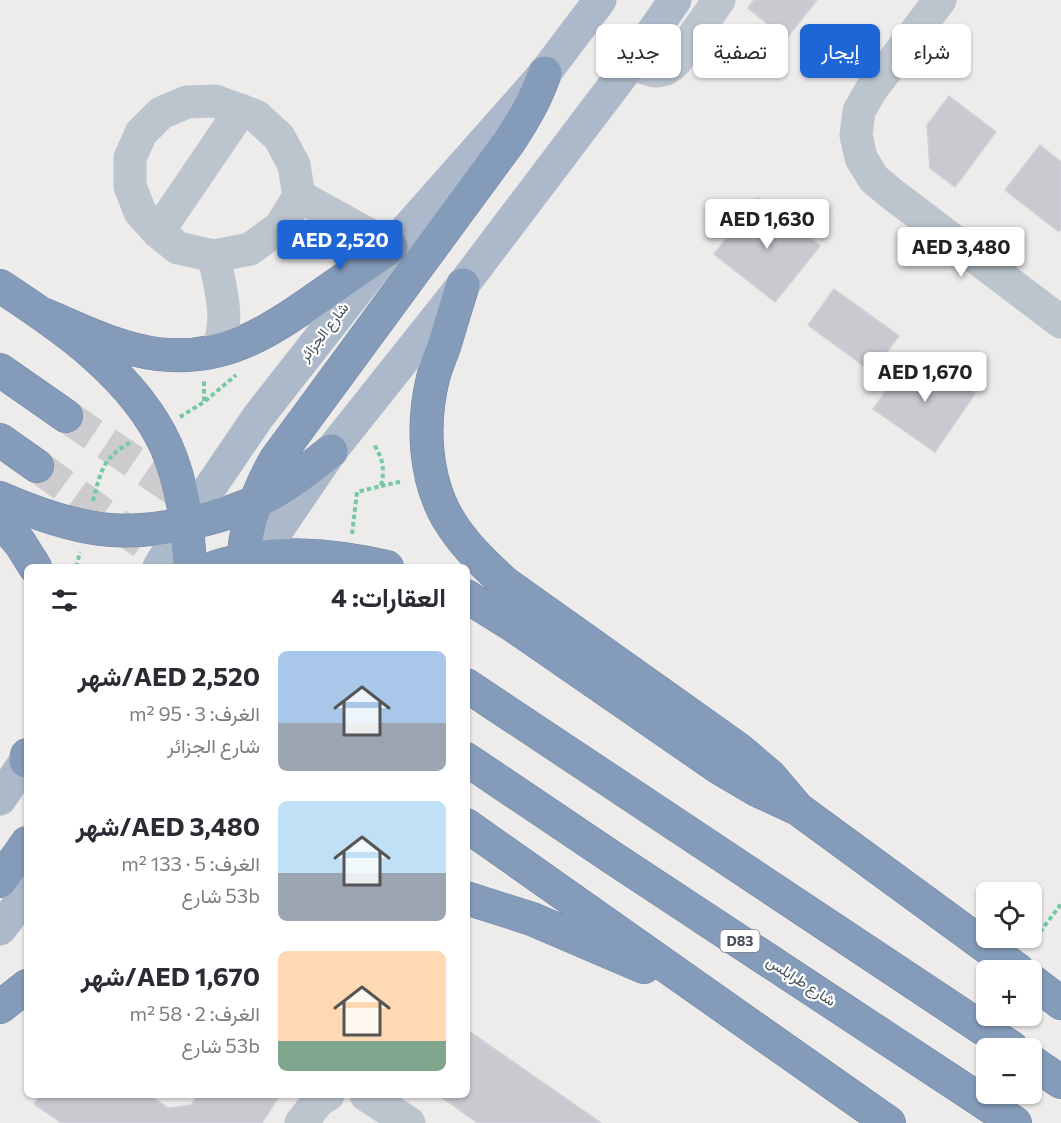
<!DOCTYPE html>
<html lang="ar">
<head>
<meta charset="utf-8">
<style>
	body { margin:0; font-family:Commissioner,Vazirmatn,sans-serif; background:#f7f7f7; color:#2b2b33; direction:rtl; height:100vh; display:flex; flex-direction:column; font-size:22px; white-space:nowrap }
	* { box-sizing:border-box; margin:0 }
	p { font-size:20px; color:#7c7c81 }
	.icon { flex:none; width:33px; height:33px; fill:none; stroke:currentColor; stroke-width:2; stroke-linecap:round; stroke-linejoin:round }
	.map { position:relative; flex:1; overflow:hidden; direction:ltr }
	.panel { position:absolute; left:24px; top:564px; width:446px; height:534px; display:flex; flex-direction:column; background:#fff; border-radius:9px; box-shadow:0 2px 4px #0004; direction:rtl }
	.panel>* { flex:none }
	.top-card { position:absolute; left:488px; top:24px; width:483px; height:54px; direction:rtl; display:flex; gap:12px }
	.fabs { position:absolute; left:976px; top:882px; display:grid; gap:12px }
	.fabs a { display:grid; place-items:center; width:66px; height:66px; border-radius:9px; background:#fff; box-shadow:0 2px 4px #0004; font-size:30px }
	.price { position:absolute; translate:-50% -51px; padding:0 14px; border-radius:6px; background:#fff; color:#222; font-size:20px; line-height:39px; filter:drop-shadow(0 2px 3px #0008) }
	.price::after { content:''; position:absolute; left:50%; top:36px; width:18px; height:14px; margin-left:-9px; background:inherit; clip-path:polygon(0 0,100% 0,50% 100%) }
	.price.current { background:#1e65d5; color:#fff }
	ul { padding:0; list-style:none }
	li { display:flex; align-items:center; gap:18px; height:150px; padding:0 24px }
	li span { display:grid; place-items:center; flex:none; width:168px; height:120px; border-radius:9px; color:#555 }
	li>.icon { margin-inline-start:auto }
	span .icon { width:72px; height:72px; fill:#fffc; stroke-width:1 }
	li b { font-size:26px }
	h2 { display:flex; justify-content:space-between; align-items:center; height:72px; padding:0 24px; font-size:26px }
	.chip { padding:0 21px; border-radius:9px; background:#fff; box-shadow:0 2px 4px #0004; font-size:21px; line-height:54px }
	.chip.current { background:#1e65d5; color:#fff }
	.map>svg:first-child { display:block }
</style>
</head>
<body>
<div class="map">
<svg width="1061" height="1123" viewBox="0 0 1061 1123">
	<rect width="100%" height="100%" fill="#eeebeb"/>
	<path fill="#c8cad0" stroke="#cfd1d7" stroke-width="1.5" d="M 754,0 L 817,0 L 786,39 L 748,8 Z
		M 949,96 L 996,132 L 955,187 L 930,168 L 927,125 Z
		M 1040,145 L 1061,162 L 1061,229 L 1059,232 L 1005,190 Z
		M 758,198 L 820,246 L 775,302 L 714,254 Z
		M 834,289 L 899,336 L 872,372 L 808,325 Z
		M 931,363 L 975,394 L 935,452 L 873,409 L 902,369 Z
		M 466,1029 L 601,1123 L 478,1123 L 438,1095 L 466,1095 Z
		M 40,1095 L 149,1095 L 168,1108 L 191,1105 L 198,1095 L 280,1095 L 262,1123 L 62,1123 L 34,1104 Z"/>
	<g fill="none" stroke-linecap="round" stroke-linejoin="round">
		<path stroke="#ccccce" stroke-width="33" stroke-dasharray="33 16" stroke-linecap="butt" d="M 66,416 L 199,506
			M 37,466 L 176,567"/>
		<g stroke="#6f86a5" stroke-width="34">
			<path id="highway" d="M 463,285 C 456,306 450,327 444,347 C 440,357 436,367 433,378 C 422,423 424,476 447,517 C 462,543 483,563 505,583 L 737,748 L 770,776 L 798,809
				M 0,286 C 63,327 134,376 166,446 C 183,484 188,527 190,567
				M 45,315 C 81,330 118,349 157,354 C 224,362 267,333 320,296 C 343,280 367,263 391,247
				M 0,370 L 66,416
				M 0,440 L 37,466
				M 0,498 C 32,512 65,524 100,529 C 152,536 231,518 276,491 C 296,479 314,465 331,451
				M 0,520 L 20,543 L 35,567
				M 216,567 C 272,549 330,554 387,567
				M 243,567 C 244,528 257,492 276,459 L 509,142 C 525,118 535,100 545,73
				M 466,596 L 511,624 L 718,767 L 757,790 L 798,809 L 1018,970
				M 466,685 L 1012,1048
				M 466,759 L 613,858 L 1015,1123
				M 26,761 L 27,755
				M 466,825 L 889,1123
				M 0,881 L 27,843
				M 466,898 L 532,919 L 644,967
				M 1032,981 L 1061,1003
				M 0,1007 L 27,986
				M 1032,1062 L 1061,1082"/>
		</g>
		<path stroke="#73c9a3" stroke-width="4" stroke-dasharray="4.5 3" stroke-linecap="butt" d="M 204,401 L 204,381
			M 180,417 L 204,402 L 236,375
			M 381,486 L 403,481
			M 93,501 C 101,470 103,457 133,441
			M 352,534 L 357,492 L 381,486 C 385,469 383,458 373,443
			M 76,567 L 80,552
			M 1031,944 L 1061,904"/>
		<path stroke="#bcc5ce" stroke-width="33" d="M 940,0 L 871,90 L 859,111 L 856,135 L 861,158 L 874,179 L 892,194 L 1061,322
			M 631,63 C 650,70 660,78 676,61 L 719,0
			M 215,101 L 256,116 L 279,137 L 294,165 L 299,196 L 280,227 L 250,249 L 214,256 L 178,248 L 158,232 L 140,212 L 130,186 L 130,158 L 141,133 L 161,113 L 187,102 Z
			M 299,196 L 391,247
			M 158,232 L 241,110
			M 214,256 C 220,288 231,319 217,350
			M 366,1095 L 409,1123
			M 301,1123 L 319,1100 L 328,1095"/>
		<path stroke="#abb9ca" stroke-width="33" d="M 159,567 L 186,523 L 258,417 L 391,247 L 545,73 L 600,0
			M 252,567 L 331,451 L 463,285 L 631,63 L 675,0
			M 0,799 L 27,759
			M 0,929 L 27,894"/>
		<use href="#highway" stroke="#849bba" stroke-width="33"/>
	</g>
	<g text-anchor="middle" stroke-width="4.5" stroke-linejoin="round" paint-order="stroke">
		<rect fill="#fff" stroke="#7c838a" stroke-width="1.5" x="720.5" y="930" width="39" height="22" rx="4.5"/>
		<g font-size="14" font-weight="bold" fill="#444e58">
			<text x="740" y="946">D83</text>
		</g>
		<g font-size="15" fill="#444e58" stroke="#fff">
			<text transform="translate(324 332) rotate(-52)" y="5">شارع الجزائر</text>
			<text transform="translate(801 981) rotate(33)" y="5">شارع طرابلس</text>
		</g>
	</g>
</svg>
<div class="fabs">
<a><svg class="icon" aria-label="locate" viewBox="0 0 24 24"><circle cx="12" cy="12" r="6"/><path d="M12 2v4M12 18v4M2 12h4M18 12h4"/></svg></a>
<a>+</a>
<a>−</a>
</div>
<b class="price" style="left:767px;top:250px">AED 1,630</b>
<b class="price current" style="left:340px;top:271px">AED 2,520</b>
<b class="price" style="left:961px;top:278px">AED 3,480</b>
<b class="price" style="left:925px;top:403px">AED 1,670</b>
<div class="top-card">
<a class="chip">شراء</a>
<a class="chip current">إيجار</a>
<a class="chip">تصفية</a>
<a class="chip">جديد</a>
</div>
<section class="panel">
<h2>العقارات: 4<svg class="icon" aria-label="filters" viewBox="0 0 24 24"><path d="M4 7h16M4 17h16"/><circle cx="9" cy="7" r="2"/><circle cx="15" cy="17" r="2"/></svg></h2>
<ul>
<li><span style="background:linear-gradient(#a9c7e8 60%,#9aa5b1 0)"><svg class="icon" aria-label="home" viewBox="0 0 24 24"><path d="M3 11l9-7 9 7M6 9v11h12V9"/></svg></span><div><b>AED 2,520/شهر</b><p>الغرف: 3 · 95 m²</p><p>شارع الجزائر</p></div></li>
<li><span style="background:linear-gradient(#bfe0f5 60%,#9aa5b1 0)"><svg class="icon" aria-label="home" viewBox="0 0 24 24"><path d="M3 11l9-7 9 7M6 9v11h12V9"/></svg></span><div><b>AED 3,480/شهر</b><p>الغرف: 5 · 133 m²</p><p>53b شارع</p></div></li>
<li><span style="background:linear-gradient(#ffd9b3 75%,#7fa58c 0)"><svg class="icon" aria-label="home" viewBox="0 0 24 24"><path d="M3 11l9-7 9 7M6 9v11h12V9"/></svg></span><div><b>AED 1,670/شهر</b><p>الغرف: 2 · 58 m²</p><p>53b شارع</p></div></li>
</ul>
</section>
</div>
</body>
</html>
